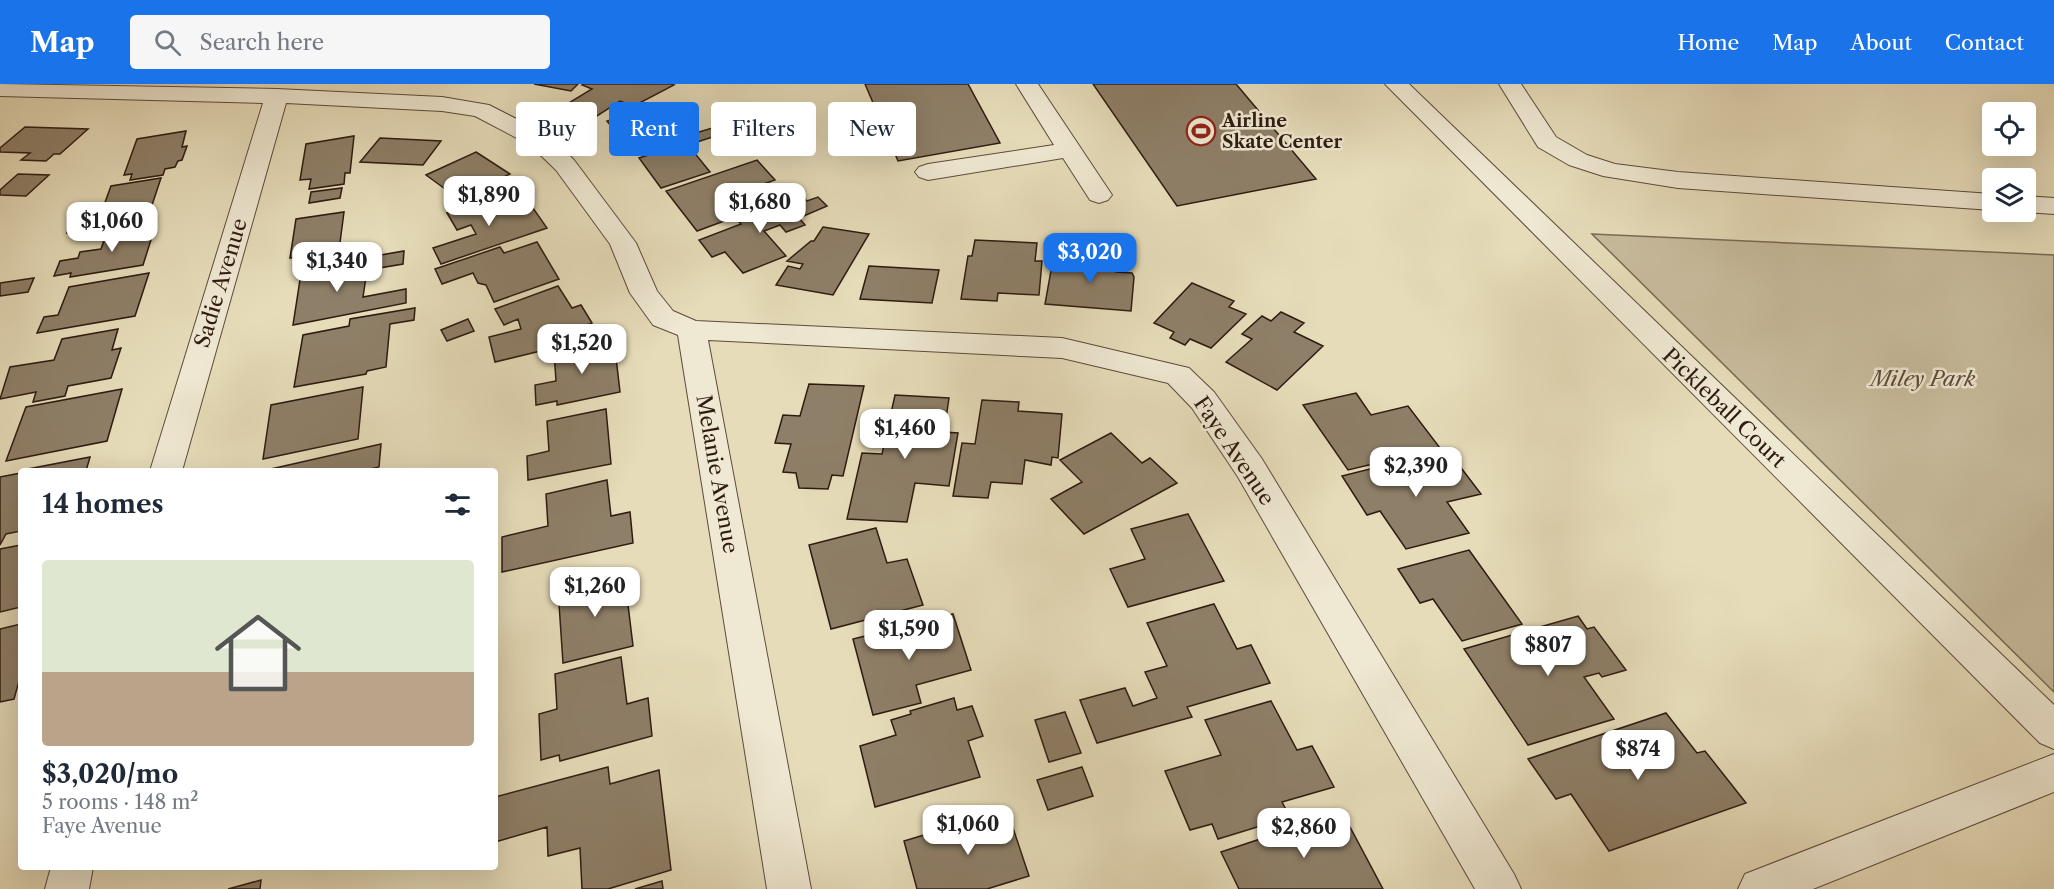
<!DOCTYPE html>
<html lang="en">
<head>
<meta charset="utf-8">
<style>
	body { margin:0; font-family:"Libre Caslon Text",serif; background:#f6f6f7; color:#1f2937; height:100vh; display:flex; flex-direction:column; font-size:22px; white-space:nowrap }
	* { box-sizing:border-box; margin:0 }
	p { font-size:20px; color:#747a83 }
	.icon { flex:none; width:33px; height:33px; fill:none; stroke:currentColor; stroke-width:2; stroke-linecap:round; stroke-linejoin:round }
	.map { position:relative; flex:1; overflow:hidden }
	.panel { position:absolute; left:18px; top:384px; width:480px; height:402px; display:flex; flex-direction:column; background:#fff; border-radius:6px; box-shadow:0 6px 24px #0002 }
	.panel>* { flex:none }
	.hud { position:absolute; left:516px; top:18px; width:570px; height:54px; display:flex; gap:12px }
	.controls { position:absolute; left:1982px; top:18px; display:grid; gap:12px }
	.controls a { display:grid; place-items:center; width:54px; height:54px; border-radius:6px; background:#fff; box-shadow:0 6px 24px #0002; font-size:30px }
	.price { position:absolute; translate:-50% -51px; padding:0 14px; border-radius:12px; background:#fff; color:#222; font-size:20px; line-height:39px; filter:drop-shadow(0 2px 3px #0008) }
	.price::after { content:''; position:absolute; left:50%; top:36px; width:18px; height:14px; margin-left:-9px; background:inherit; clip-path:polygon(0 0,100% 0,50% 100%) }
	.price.on { background:#1a73e8; color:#fff }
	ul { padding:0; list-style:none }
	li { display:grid; align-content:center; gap:12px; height:318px; padding:0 24px }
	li+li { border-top:2px solid #e0e1e3 }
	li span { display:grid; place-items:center; height:186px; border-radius:6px; color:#555 }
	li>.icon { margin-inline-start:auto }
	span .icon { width:108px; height:108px; fill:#fffc; stroke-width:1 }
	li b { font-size:26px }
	h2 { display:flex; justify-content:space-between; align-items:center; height:72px; padding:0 24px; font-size:26px }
	.pill { padding:0 21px; border-radius:6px; background:#fff; box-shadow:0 6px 24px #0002; font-size:21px; line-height:54px }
	.pill.on { background:#1a73e8; color:#fff }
	header { display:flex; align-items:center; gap:36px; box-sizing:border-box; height:84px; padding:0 30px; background:#1a73e8; color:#fff }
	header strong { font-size:28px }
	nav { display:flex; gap:33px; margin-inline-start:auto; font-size:21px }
	.search { width:420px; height:54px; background:#f6f6f7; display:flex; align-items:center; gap:15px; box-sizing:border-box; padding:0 21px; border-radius:6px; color:#747a83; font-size:22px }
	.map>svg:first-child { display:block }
</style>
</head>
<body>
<header>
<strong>Map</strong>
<div class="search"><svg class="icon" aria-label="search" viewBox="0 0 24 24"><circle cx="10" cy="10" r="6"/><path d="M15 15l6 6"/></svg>Search here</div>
<nav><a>Home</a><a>Map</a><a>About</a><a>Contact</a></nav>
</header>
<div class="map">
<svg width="2054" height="805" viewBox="0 0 2054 805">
	<rect width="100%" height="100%" fill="#e6dcb9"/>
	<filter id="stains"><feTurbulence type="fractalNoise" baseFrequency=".00333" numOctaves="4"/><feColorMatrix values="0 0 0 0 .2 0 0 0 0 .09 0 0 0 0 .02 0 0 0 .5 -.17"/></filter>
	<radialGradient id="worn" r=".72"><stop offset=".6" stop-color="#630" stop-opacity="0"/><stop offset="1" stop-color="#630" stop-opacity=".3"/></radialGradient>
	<path fill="#c7bb9c" stroke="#7a6b56" stroke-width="1.5" d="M 1592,150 L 2054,171 L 2054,608 Z"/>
	<path fill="#8e7f68" stroke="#2e1b11" stroke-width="1.5" d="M 534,0 L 578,0 L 571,7 Z
		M 584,0 L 671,0 L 674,1 L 634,22 L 620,17 L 597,32 L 567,20 L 592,5 L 582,1 Z
		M 865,0 L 968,0 L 1000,59 L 898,77 Z
		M 1093,0 L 1236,0 L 1316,95 L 1177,122 Z
		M 671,24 L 688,42 L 627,62 L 607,37 L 634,28 L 639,34 Z
		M 719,42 L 725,49 L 688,61 L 710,88 L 661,104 L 639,74 L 677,62 L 672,56 Z
		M 25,43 L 88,45 L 60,70 L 54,70 L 46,77 L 21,76 L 30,69 L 0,68 L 0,64 Z
		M 186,47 L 182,63 L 187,62 L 182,76 L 178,77 L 175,83 L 165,85 L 163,91 L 130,96 L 132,90 L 124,91 L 137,55 Z
		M 354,52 L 350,89 L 345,89 L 344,100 L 309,105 L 311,95 L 300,96 L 306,60 Z
		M 380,54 L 441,57 L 423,81 L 360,78 Z
		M 476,68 L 510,90 L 469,110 L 462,106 L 452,110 L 426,91 Z
		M 757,76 L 775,96 L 730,112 L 746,129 L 697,147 L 666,107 Z
		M 18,90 L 49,91 L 26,112 L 0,111 L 0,106 Z
		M 161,94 L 148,133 L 67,149 L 77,125 L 104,121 L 111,102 Z
		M 342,104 L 340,114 L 309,119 L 311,108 Z
		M 507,109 L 519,128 L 533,124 L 547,144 L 441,180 L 433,164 L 476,150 L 471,141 L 457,146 L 447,129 Z
		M 802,112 L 807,117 L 818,113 L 827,122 L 799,134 L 805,141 L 786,148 L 780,141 L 764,147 L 786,172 L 743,189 L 725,168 L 712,173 L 699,156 L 741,140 L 737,136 Z
		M 344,128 L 339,166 L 290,174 L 296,135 Z
		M 156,140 L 143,181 L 70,193 L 71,189 L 54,192 L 60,177 L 78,174 L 80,168 L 101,165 L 107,148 Z
		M 823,143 L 869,150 L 833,211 L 776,201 L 788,182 L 800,185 L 803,180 L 787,177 L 811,157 L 814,157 Z
		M 975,156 L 1037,159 L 1035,177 L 1042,177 L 1039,211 L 998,209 L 997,217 L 961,215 L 968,172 L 972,172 Z
		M 537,158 L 559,195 L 494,218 L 486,201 L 478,199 L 473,189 L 442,200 L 435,185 L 500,163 L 504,169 Z
		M 404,167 L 403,180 L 361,187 L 363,174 Z
		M 1065,169 L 1117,173 L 1116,188 L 1132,189 L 1134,193 L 1131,227 L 1045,220 L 1052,181 L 1064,182 Z
		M 355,174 L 353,195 L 366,193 L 363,213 L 406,205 L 406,219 L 293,241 L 302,183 Z
		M 869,182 L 939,186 L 932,219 L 860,215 Z
		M 149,189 L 135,232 L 37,249 L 44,233 L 58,231 L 69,203 Z
		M 34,194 L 28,208 L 0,212 L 0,199 Z
		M 1192,199 L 1234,217 L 1229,223 L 1246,230 L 1211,264 L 1190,255 L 1185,261 L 1170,254 L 1174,248 L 1154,239 Z
		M 558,202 L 572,224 L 581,221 L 592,239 L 551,255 L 553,264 L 495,278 L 489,253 L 521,245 L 518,235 L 504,241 L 495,225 Z
		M 415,224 L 414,236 L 390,240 L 386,283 L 367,287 L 366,290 L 294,303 L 303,251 L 349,242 L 350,235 Z
		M 1281,228 L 1304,239 L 1294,248 L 1323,262 L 1277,306 L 1226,278 L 1252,255 L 1242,250 L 1262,232 L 1271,237 Z
		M 468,235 L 474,247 L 447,257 L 441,246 Z
		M 118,245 L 112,266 L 121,264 L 111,294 L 68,302 L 65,312 L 33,318 L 36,308 L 0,315 L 10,283 L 54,276 L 62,255 Z
		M 614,256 L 620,308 L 557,321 L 557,317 L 536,321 L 535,301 L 556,297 L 554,267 Z
		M 809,300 L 864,302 L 843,392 L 832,391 L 828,405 L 799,404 L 796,389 L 783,388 L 791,360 L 775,359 L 783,331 L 800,332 Z
		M 363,303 L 358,355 L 263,375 L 271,321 Z
		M 122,305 L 107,357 L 6,377 L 26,323 Z
		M 1356,309 L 1371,331 L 1408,322 L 1440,364 L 1348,386 L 1303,321 Z
		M 895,311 L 949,314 L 944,348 L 958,349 L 949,402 L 915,399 L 907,438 L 847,435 L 862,369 L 882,370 Z
		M 982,316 L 1019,318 L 1018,327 L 1062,330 L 1058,374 L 1052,373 L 1051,381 L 1025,376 L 1022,400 L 991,398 L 988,414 L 953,412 L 962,359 L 975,360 Z
		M 606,325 L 611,380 L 528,396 L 527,372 L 549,367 L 547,337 Z
		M 1111,349 L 1142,379 L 1150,374 L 1177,399 L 1084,450 L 1051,415 L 1082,398 L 1060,376 Z
		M 381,360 L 379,383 L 361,387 L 262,387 Z
		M 1449,368 L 1481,410 L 1447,418 L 1469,449 L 1406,465 L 1380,427 L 1367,431 L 1342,392 L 1390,380 L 1395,387 L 1408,384 L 1404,379 Z
		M 90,373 L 86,387 L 27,387 L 28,385 Z
		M 21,389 L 21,447 L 6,450 L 0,461 L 0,393 Z
		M 607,396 L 611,432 L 630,428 L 633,459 L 502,488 L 502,453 L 548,442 L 546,410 Z
		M 1188,430 L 1224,497 L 1128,523 L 1110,485 L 1145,475 L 1131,445 Z
		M 876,444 L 887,479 L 907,475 L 923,521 L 831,545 L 809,461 Z
		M 21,461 L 21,523 L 0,528 L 0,465 Z
		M 1469,466 L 1522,540 L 1462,557 L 1433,515 L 1420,519 L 1398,485 Z
		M 624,488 L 633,562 L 563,579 L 558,505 Z
		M 1214,520 L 1237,565 L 1251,561 L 1270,599 L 1187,623 L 1192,633 L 1097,659 L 1080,616 L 1125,604 L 1133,622 L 1157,614 L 1145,588 L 1167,582 L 1147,539 Z
		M 953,530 L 971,586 L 916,601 L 921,619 L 873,631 L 853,555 Z
		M 1578,532 L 1587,545 L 1594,543 L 1626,586 L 1602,593 L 1599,589 L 1584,593 L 1614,635 L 1528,661 L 1464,565 Z
		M 21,540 L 21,590 L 14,615 L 0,618 L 0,545 Z
		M 621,573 L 627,620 L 648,614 L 652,652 L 560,677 L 559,671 L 541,676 L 539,630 L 557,625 L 555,590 Z
		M 954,614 L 957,626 L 972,622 L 983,652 L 968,657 L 980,693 L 875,723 L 860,662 L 896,651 L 891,636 L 911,630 L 910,627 Z
		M 1271,617 L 1297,666 L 1312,662 L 1334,703 L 1282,718 L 1290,733 L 1218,755 L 1212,740 L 1190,746 L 1165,687 L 1221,671 L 1205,636 Z
		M 1065,628 L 1081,669 L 1049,678 L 1035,636 Z
		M 1666,629 L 1697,669 L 1705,667 L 1746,719 L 1609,767 L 1571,710 L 1556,715 L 1528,675 Z
		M 608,683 L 610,700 L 659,686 L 671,786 L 608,805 L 582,805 L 580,764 L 548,772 L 547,743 L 495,758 L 495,713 Z
		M 1082,683 L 1093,712 L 1048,726 L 1037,696 Z
		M 1007,726 L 1029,792 L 987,805 L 917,805 L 904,757 Z
		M 1342,728 L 1383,805 L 1239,805 L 1221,768 Z
		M 261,796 L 260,805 L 228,805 Z
		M 662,797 L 663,805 L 635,805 Z"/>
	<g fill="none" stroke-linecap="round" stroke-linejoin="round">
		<g stroke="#5c4b3b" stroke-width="2">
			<path id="minor" d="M 0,0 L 277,5 L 442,13 L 489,21 L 548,51 L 574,76 L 636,159 L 657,207 L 673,227 L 696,237 L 1062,254 L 1189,284 L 1214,308 L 1262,375 L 1514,790 L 1521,805 L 1475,805 L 1238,393 L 1192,324 L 1168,299 L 1062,274 L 708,256 L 811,805 L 767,805 L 678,251 L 653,241 L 630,209 L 610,160 L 556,86 L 530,61 L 475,32 L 442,27 L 286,19 L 182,387 L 150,387 L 263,19 L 0,12 Z
				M 1016,0 L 1038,0 L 1112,111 L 1108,116 L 1099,119 L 1090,116 L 1063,74 L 928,96 L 919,93 L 915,88 L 919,83 L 928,80 L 1054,61 Z
				M 1385,0 L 1409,0 L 2054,621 L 2054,665 L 2040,659 Z
				M 1499,0 L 1521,0 L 1556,53 L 1587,71 L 1615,80 L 1678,88 L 1992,110 L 1992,126 L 1678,104 L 1603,92 L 1569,81 L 1538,63 Z
				M 2025,112 L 2054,114 L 2054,130 L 2024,128 Z
				M 2054,670 L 2054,708 L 1813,805 L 1738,805 L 1745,790 Z
				M 51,783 L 93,783 L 89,805 L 45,805 Z"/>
		</g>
		<use href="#minor" fill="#efe8d2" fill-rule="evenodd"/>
	</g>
	<defs>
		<g id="stadium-ring" transform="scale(1.5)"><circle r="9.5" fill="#efe8d2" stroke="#8f2418" stroke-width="1.5"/><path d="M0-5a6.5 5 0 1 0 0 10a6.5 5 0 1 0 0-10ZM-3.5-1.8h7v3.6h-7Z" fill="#8f2418"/></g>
	</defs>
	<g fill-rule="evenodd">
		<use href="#stadium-ring" x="1201" y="47"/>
	</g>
	<g text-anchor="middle" stroke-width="5" stroke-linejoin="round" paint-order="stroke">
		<g font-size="18" font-weight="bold" fill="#2e1b11" stroke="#efe8d2" text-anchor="start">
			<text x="1222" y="43">Airline<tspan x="1222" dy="21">Skate Center</tspan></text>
		</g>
		<g font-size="21" fill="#2e1b11" stroke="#efe8d2">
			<text transform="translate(221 199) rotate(-73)" y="7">Sadie Avenue</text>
			<text transform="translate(1724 324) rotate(44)" y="7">Pickleball Court</text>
			<text transform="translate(1234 367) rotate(56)" y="7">Faye Avenue</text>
			<text transform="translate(717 390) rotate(80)" y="7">Melanie Avenue</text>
		</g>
		<g font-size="21" font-style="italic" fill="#5c4b3b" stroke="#efe8d2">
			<text x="1923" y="302">Miley Park</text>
		</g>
	</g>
	<rect width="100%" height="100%" filter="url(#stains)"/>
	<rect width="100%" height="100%" fill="url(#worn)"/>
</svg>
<div class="controls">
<a><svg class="icon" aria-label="locate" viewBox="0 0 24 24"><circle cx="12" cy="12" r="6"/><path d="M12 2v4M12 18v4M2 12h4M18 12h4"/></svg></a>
<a><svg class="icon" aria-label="layers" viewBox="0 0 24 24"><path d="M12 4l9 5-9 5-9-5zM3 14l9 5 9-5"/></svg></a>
</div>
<b class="price" style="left:489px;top:143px">$1,890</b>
<b class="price" style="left:760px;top:150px">$1,680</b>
<b class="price" style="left:112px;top:169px">$1,060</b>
<b class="price on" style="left:1090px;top:200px">$3,020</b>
<b class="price" style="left:337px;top:209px">$1,340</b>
<b class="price" style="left:582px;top:291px">$1,520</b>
<b class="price" style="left:905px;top:376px">$1,460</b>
<b class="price" style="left:1416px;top:414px">$2,390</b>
<b class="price" style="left:595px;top:534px">$1,260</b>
<b class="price" style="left:909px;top:577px">$1,590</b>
<b class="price" style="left:1548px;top:593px">$807</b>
<b class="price" style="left:1638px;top:697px">$874</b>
<b class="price" style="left:968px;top:772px">$1,060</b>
<b class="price" style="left:1304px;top:775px">$2,860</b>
<div class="hud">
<a class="pill">Buy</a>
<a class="pill on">Rent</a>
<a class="pill">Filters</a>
<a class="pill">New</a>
</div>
<section class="panel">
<h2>14 homes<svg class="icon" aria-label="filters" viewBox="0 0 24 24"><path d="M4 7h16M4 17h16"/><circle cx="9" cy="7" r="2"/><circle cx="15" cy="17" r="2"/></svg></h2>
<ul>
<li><span style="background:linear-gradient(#dfe7d0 60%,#b9a48a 0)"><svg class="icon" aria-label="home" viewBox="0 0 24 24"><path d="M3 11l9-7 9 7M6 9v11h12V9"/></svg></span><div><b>$3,020/mo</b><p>5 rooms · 148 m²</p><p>Faye Avenue</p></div></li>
</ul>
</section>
</div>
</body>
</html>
